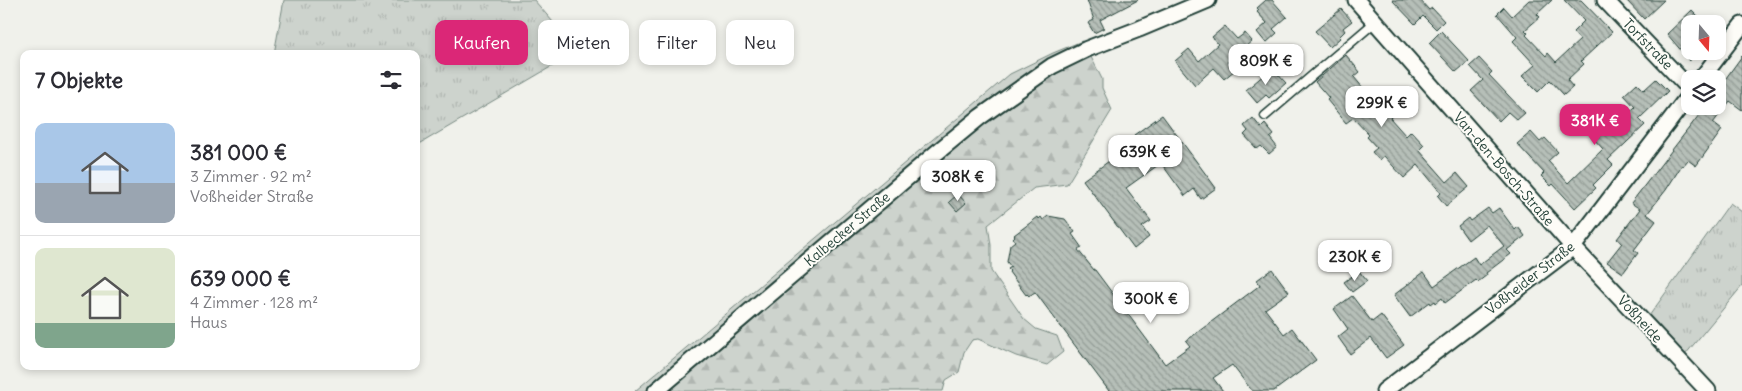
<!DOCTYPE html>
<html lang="de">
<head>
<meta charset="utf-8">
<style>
	body { margin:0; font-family:Delius,sans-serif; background:#f7f7f7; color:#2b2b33; height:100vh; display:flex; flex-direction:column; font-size:19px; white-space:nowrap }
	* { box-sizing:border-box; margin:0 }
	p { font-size:16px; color:#7c7c81 }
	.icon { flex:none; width:28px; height:28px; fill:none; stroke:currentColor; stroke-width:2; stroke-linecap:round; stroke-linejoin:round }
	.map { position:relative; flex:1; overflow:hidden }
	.details { position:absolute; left:20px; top:50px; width:400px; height:320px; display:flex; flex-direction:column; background:#fff; border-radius:10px; box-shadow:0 2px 8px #0003 }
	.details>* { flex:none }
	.guide { position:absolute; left:435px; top:20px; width:475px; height:45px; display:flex; gap:10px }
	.needle { width:32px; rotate:161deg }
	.controls { position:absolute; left:1681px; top:15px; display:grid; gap:10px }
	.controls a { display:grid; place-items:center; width:45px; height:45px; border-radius:10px; background:#fff; box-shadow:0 2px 8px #0003; font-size:25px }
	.price { position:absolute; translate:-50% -42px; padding:0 11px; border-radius:10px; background:#fff; color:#222; font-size:16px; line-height:32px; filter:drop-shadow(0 1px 2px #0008) }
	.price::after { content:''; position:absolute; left:50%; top:30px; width:15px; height:11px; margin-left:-8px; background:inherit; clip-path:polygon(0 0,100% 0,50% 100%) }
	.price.selected { background:#db2777; color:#fff }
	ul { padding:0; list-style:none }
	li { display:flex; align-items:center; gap:15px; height:125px; padding:0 15px }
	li+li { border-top:1px solid #e1e1e2 }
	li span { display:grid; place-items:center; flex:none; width:140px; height:100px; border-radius:10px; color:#555 }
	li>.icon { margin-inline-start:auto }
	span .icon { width:60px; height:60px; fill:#fffc; stroke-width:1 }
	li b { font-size:21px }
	h2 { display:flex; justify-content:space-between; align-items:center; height:60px; padding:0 15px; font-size:21px }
	.pill { padding:0 18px; border-radius:10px; background:#fff; box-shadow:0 2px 8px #0003; font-size:18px; line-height:45px }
	.pill.selected { background:#db2777; color:#fff }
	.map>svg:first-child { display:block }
</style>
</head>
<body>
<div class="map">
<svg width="1742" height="391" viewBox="0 0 1742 391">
	<defs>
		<pattern id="grass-tufts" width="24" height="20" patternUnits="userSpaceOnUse" patternTransform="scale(1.25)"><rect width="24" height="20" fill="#cdd3cd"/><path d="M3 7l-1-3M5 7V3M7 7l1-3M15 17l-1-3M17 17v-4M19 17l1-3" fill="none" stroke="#b0b6b1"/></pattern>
		<pattern id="forest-firs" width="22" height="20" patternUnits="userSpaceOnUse" patternTransform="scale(1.25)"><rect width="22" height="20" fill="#cdd3cd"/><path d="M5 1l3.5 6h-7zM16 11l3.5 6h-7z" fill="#b0b6b1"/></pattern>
		<pattern id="building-back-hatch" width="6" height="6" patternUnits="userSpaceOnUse" patternTransform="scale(1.25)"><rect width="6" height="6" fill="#b6bfb8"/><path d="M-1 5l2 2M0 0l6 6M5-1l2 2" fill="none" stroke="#939c96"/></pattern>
	</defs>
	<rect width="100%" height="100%" fill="#f0f1eb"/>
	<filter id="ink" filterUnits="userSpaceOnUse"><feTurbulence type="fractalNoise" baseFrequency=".02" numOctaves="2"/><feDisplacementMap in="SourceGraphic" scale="10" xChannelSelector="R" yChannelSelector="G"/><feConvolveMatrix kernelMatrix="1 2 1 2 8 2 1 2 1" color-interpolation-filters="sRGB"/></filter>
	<g filter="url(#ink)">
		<path fill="url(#grass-tufts)" stroke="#768880" d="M 284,0 L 534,0 L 578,51 L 416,146 L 416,54 L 274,54 Z
			M 1082,41 L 1087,49 L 656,391 L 635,391 L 1010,74 L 1053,53 Z
			M 1730,203 L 1742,212 L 1742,286 L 1680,361 L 1644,323 Z"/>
		<path fill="url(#forest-firs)" stroke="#768880" d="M 1087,49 L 1102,79 L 1102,88 L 1112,110 L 1067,184 L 1034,188 L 988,225 L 991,245 L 991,271 L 1024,319 L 1036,329 L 1057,336 L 1063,352 L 1047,365 L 1016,356 L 978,339 L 972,340 L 964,352 L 959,372 L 946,380 L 943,391 L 656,391 L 941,149 Z"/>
		<path fill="url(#building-back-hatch)" stroke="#1f3d34" d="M 1087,0 L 1138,0 L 1100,20 L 1104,28 L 1094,33 L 1088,23 L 1094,20 Z
			M 1266,0 L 1272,0 L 1287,17 L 1273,29 L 1277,33 L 1266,43 L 1257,32 L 1267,23 L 1257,12 L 1259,10 L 1257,8 Z
			M 1392,0 L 1420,0 L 1429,10 L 1432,8 L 1444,21 L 1436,29 L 1423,16 L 1415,24 Z
			M 1529,0 L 1552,0 L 1537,14 L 1540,17 L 1525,30 L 1528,33 L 1526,35 L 1546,56 L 1548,53 L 1556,62 L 1580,40 L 1573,32 L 1584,21 L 1564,0 L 1581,0 L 1612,32 L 1581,61 L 1584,64 L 1567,80 L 1573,87 L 1564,95 L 1550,80 L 1538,92 L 1522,76 L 1535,65 L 1513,41 L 1517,37 L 1497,14 L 1504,7 L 1512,16 Z
			M 1626,0 L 1664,0 L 1644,19 Z
			M 1341,9 L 1352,21 L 1343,28 L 1345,31 L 1339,37 L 1340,38 L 1330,47 L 1315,31 Z
			M 1692,10 L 1701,19 L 1696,24 L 1690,24 L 1690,61 L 1667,34 Z
			M 1225,26 L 1237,39 L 1245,33 L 1252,41 L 1227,62 L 1235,70 L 1224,79 L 1214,68 L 1195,85 L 1175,61 L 1189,49 L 1199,61 L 1218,44 L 1212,37 Z
			M 1441,31 L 1469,61 L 1456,72 L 1429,43 Z
			M 1346,55 L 1360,72 L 1354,77 L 1378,106 L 1385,100 L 1395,113 L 1390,118 L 1406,136 L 1411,131 L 1424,145 L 1419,150 L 1447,182 L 1457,173 L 1469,187 L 1446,206 L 1438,196 L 1441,193 L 1418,165 L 1404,178 L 1384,156 L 1379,160 L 1372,152 L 1377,148 L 1367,137 L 1369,135 L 1353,118 L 1346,123 L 1327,100 L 1329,98 L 1315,82 Z
			M 1742,56 L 1742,110 L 1730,101 L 1713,123 L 1722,130 L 1696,166 L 1688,160 L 1683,166 L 1682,165 L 1666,190 L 1647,214 L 1656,221 L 1634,250 L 1638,253 L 1623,273 L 1607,262 L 1622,243 L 1617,239 L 1640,209 L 1631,203 L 1706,106 L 1718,106 L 1718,89 Z
			M 1479,58 L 1492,72 L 1489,75 L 1525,113 L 1517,120 L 1508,112 L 1499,121 L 1471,91 L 1483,80 L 1470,66 Z
			M 1272,68 L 1286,83 L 1269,98 L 1266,95 L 1257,103 L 1246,90 Z
			M 1656,79 L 1668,91 L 1639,119 L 1645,125 L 1608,160 L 1613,165 L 1593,185 L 1596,188 L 1575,208 L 1553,184 L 1551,186 L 1541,176 L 1544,173 L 1517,144 L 1531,132 L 1540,142 L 1545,138 L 1558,152 L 1548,161 L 1568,183 L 1603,149 L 1592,137 L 1604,126 L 1609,132 L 1635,107 L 1624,95 L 1637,83 L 1644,90 Z
			M 1162,115 L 1216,188 L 1201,199 L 1194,189 L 1185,196 L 1161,163 L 1126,188 L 1151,221 L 1142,227 L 1149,237 L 1134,249 L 1083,180 L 1138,140 L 1134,135 Z
			M 1253,118 L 1261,128 L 1265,124 L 1274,135 L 1270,138 L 1277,147 L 1269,154 L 1261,146 L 1257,149 L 1244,135 L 1248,131 L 1244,126 Z
			M 958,194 L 966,203 L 957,211 L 949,202 Z
			M 1488,208 L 1492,213 L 1499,208 L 1515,230 L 1518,227 L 1525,236 L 1507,250 L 1511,254 L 1486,273 L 1487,275 L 1478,282 L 1476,280 L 1445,303 L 1442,298 L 1436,303 L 1435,301 L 1431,304 L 1430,302 L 1410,317 L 1394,295 L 1424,272 L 1434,286 L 1474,257 L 1479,265 L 1504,246 L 1487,225 L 1468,240 L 1458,226 L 1468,218 L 1470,221 Z
			M 1048,216 L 1065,219 L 1075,232 L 1072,234 L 1082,248 L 1078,250 L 1094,270 L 1095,270 L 1165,364 L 1190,346 L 1186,341 L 1260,285 L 1257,280 L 1272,269 L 1289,292 L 1265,309 L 1284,334 L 1292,328 L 1316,360 L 1274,391 L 1252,391 L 1232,365 L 1213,378 L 1223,391 L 1109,391 L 1035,292 L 1029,296 L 1027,294 L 1026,295 L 1009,272 L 1010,271 L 1008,269 L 1011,267 L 1007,262 L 1010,245 L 1015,241 L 1013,238 L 1015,236 L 1014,235 L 1038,217 L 1039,219 L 1041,217 L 1043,220 Z
			M 1359,271 L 1367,281 L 1352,292 L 1344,282 Z
			M 1352,296 L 1372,322 L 1381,315 L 1404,345 L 1386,358 L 1371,338 L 1350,354 L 1338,337 L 1348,329 L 1334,309 Z"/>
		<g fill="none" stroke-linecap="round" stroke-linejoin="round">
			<g stroke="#1f3d34" stroke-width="11">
				<path id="lane" d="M 1265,116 L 1375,22"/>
			</g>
			<g stroke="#1f3d34" stroke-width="19">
				<path id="street" d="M 1356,0 L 1573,247 L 1708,391
					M 1605,0 L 1690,89
					M 1701,79 L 1742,25
					M 656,391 L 941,149 L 980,117 L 1052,66 L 1087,49 L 1139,29 L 1208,0
					M 1384,391 L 1573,247 L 1690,94"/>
			</g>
			<use href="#lane" stroke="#fdfcf7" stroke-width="8"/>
			<use href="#street" stroke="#fdfcf7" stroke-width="15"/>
		</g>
	</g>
	<g text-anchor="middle" stroke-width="4" stroke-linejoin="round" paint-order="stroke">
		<g font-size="14" fill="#1f3d34" stroke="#fdfcf7">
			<text transform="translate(1648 44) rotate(46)" y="5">Torfstraße</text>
			<text transform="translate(1504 169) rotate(49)" y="5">Van-den-Bosch-Straße</text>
			<text transform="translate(847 229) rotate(-40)" y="5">Kalbecker Straße</text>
			<text transform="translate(1530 278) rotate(-38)" y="5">Voßheider Straße</text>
			<text transform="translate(1640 319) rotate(47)" y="5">Voßheide</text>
		</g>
	</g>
</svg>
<div class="controls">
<a><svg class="needle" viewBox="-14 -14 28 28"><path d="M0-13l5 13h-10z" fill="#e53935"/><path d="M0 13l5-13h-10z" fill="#7c7c81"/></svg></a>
<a><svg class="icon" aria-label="layers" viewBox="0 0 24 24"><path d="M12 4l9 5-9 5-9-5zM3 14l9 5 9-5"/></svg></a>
</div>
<b class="price" style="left:1266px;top:86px">809K €</b>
<b class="price" style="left:1382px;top:128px">299K €</b>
<b class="price selected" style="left:1595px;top:146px">381K €</b>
<b class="price" style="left:1145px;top:177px">639K €</b>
<b class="price" style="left:958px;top:202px">308K €</b>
<b class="price" style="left:1355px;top:282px">230K €</b>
<b class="price" style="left:1151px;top:324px">300K €</b>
<div class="guide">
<a class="pill selected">Kaufen</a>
<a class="pill">Mieten</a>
<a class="pill">Filter</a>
<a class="pill">Neu</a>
</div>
<section class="details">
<h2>7 Objekte<svg class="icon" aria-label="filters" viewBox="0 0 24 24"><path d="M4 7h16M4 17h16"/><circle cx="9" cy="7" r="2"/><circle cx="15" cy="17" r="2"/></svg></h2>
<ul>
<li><span style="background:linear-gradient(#a9c7e8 60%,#9aa5b1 0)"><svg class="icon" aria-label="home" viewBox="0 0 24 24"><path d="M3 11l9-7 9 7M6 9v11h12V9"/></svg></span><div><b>381 000 €</b><p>3 Zimmer · 92 m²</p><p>Voßheider Straße</p></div></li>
<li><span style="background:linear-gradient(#dfe7d0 75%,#7fa58c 0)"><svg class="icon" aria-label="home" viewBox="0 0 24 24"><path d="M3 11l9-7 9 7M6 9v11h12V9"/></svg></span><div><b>639 000 €</b><p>4 Zimmer · 128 m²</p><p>Haus</p></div></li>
</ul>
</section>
</div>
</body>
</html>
